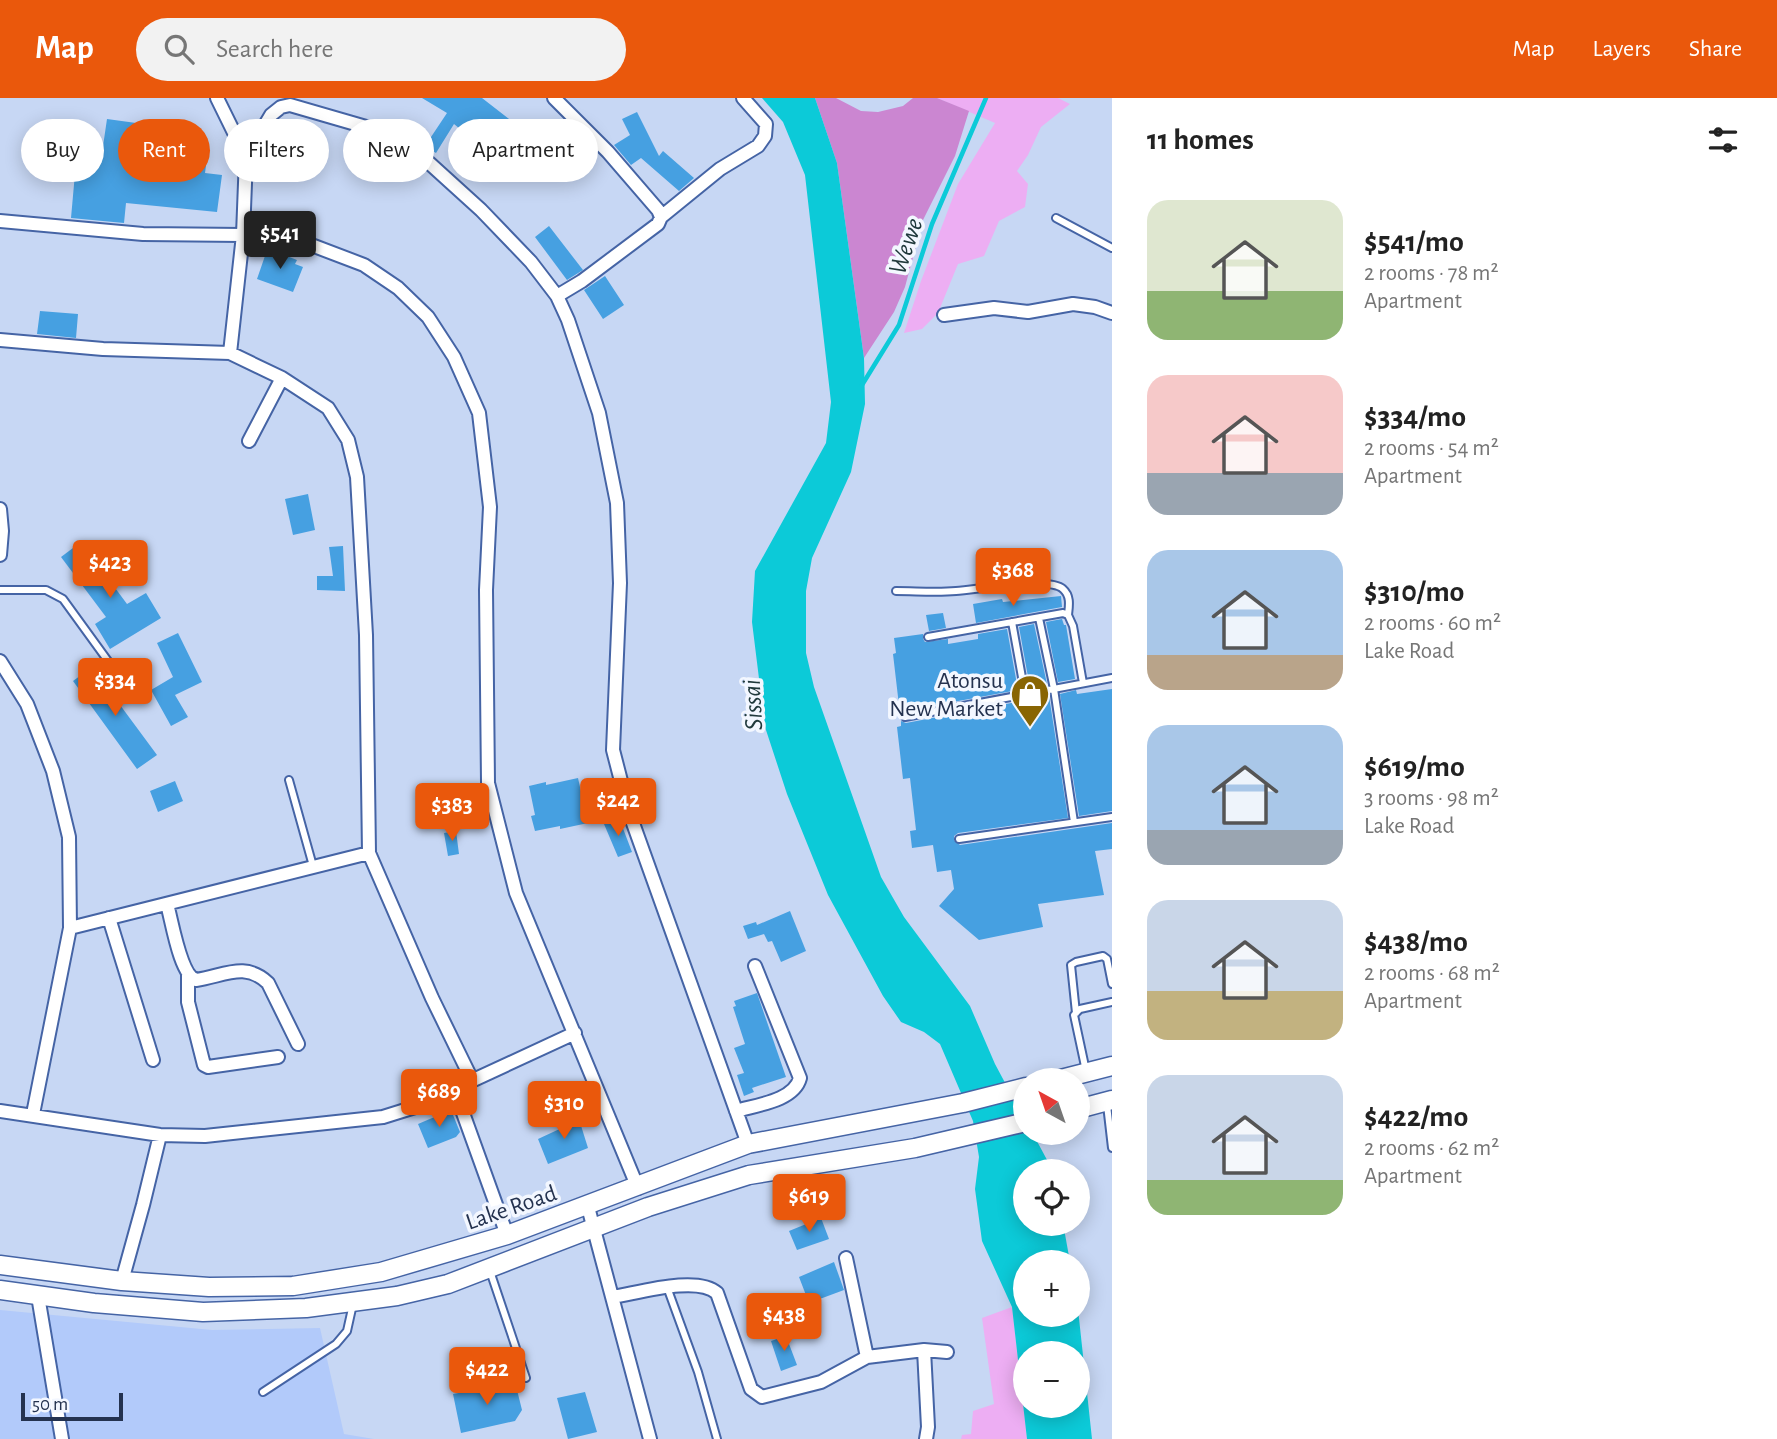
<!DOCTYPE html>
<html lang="en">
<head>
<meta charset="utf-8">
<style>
	body { margin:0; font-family:"Alegreya Sans",sans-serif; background:#f2f2f2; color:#222; height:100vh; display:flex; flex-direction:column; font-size:26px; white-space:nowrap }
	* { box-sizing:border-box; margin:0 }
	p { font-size:23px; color:#767676 }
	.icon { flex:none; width:38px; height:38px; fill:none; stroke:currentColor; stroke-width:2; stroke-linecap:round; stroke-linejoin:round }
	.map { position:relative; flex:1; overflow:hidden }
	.side { display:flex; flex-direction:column; background:#fff; width:665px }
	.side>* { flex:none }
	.banner { position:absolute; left:21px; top:21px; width:665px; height:63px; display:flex; gap:14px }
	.needle { width:46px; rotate:320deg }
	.buttons { position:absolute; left:1013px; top:970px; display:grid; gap:14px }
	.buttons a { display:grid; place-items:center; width:77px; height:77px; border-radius:50%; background:#fff; box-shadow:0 4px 18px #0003; font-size:35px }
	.scale { position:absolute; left:21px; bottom:18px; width:102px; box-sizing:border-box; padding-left:7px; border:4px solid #24324f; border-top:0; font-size:19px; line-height:24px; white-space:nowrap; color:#24324f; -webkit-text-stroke:5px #f3f7ff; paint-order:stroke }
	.price { position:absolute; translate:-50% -60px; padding:0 16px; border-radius:7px; background:#ea580c; color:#fff; font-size:23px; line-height:46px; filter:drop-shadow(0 2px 4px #0008) }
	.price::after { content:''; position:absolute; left:50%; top:42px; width:21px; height:16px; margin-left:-10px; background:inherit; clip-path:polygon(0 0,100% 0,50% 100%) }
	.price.active { background:#222; color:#fff }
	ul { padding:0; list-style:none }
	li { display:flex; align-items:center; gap:21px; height:175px; padding:0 35px }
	li span { display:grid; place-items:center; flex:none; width:196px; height:140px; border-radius:21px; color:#555 }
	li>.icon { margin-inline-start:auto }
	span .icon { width:84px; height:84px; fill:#fffc; stroke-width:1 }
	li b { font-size:30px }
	h2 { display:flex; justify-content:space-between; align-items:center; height:84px; padding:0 35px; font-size:30px }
	.tag { padding:0 24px; border-radius:32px; background:#fff; box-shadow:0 4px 18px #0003; font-size:24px; line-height:63px }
	.tag.active { background:#ea580c; color:#fff }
	header { display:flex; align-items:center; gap:42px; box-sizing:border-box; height:98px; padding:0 35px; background:#ea580c; color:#fff }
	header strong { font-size:33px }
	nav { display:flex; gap:38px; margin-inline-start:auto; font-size:24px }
	.search { width:490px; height:63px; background:#f2f2f2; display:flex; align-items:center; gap:18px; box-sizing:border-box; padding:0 24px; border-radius:38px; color:#767676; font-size:26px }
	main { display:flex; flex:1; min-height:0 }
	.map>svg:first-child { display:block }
</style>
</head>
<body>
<header>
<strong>Map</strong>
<div class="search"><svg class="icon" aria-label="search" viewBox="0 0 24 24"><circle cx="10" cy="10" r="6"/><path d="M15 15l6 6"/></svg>Search here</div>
<nav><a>Map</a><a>Layers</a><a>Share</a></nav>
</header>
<main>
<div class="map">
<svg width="1112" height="1341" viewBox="0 0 1112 1341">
	<rect width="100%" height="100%" fill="#c7d7f4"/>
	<path fill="#b2cafa" d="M 0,1212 L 212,1232 L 320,1230 L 344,1336 L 374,1341 L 0,1341 Z"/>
	<path fill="#edaef3" d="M 937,0 L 1058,0 L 1070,6 L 1041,29 L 1028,57 L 1017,73 L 1028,86 L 1025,109 L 999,123 L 984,158 L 958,166 L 938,215 L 922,231 L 904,235 L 921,183 L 958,86 L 995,25 Z
		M 1012,1209 L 1027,1341 L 961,1341 L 962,1337 L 971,1336 L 973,1313 L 994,1306 L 982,1220 Z"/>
	<path fill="#cb86d1" d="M 815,0 L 836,0 L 861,13 L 878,14 L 903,8 L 913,0 L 937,0 L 969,13 L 955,58 L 923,122 L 905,189 L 894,214 L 864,260 L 837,65 Z"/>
	<path fill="#0ccad8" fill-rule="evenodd" d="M 762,0 L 815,0 L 837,65 L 864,260 L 865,306 L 851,374 L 812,460 L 806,493 L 806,555 L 814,589 L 881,779 L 904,819 L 970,908 L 995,966 L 1025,1022 L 1026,1034 L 1032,1034 L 1053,1073 L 1026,1073 L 1026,1125 L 1063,1125 L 1070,1164 L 1026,1164 L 1026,1216 L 1078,1216 L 1078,1211 L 1092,1341 L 1027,1341 L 1012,1209 L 982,1143 L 975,1091 L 979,1059 L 973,1023 L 940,946 L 924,934 L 901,924 L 883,898 L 828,797 L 787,696 L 765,629 L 752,524 L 755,473 L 826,345 L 831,304 L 805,77 L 783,24 ZM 1026,1255 L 1078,1255 L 1078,1307 L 1026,1307 Z"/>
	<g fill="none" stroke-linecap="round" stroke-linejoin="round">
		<path stroke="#0ccad8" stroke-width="4.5" d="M 862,287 L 899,227 L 932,126 L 986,0"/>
	</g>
	<path fill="#46a0e1" d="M 422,0 L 482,0 L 518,28 L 492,57 L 454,26 L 436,55 L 425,48 L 447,15 Z
		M 637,14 L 659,58 L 663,53 L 694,80 L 679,93 L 641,60 L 631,67 L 614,47 L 630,37 L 622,21 Z
		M 107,21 L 158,28 L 158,36 L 168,37 L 168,40 L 209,45 L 205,75 L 222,77 L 217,114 L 126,105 L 124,125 L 71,120 L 77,53 L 102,55 Z
		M 549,128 L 583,172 L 567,182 L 535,139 Z
		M 274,153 L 297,162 L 295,166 L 303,169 L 293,194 L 257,181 L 266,155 L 272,157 Z
		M 605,178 L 624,207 L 603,221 L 584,192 Z
		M 40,213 L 78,216 L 76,240 L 37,236 Z
		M 308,396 L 315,432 L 293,437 L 285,401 Z
		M 81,444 L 127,506 L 146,495 L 161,520 L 110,551 L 95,526 L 106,519 L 61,459 Z
		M 343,448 L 345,493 L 317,492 L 317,478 L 333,478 L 329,449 Z
		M 1061,498 L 1062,509 L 976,525 L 973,506 L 1002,501 L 1003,504 Z
		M 943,515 L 946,530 L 929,533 L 926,517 Z
		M 1062,521 L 1064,527 L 1066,527 L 1075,581 L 1058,584 L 1046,524 Z
		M 1034,526 L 1047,586 L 1030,590 L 1019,529 Z
		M 1007,531 L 1018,592 L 904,613 L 900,616 L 893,556 L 896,555 L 894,540 L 923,536 L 923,541 L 925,544 L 948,541 L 948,546 L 978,541 L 978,536 Z
		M 178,535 L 202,584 L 175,597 L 188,619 L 171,628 L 151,592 L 173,579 L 157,545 Z
		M 92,569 L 157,657 L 137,671 L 73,583 Z
		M 1112,591 L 1112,713 L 1079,718 L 1060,596 L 1076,592 L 1077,596 Z
		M 1049,598 L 1068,720 L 958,735 L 954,738 L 954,742 L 960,747 L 1112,725 L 1112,751 L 1095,753 L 1104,797 L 1038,806 L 1043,829 L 979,842 L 939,808 L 954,791 L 951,772 L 937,774 L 933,747 L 912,750 L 910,733 L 916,732 L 910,680 L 903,681 L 897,629 L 901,628 L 901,623 L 906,625 Z
		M 578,680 L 588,725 L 560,731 L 560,728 L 535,733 L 531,718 L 535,717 L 529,688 L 546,684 L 546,687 Z
		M 175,683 L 183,703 L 158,714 L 150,693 Z
		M 619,720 L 632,754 L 618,759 L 604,726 Z
		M 456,733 L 459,756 L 448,758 L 444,735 Z
		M 790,813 L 806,853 L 781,864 L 772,843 L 768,844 L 764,836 L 748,841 L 743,828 L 756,824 L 757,827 Z
		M 757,895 L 786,979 L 752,990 L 754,994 L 744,998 L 737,977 L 744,975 L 734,950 L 745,946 L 733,909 L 736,908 L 734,903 Z
		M 451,1012 L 460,1034 L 456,1039 L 428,1050 L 418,1026 Z
		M 578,1018 L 588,1050 L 548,1066 L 538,1041 L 566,1028 L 564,1023 Z
		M 821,1120 L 829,1141 L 797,1152 L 789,1133 Z
		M 834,1164 L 844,1192 L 809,1205 L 799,1179 Z
		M 786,1238 L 797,1267 L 781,1273 L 771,1243 Z
		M 510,1286 L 517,1292 L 522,1312 L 515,1323 L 461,1335 L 453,1296 Z
		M 585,1294 L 597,1334 L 568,1341 L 557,1300 Z"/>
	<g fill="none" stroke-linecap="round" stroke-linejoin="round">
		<g stroke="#4564a5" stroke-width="10">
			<path id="lane" d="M 1056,120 L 1112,150
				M 0,492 L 46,492 L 63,501 L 108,563
				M 896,493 C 916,493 936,495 956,493 C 976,492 1049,478 1063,491 C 1071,498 1069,508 1068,517
				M 1039,520 L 1054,591 L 1074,724
				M 1012,524 L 1025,596
				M 928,539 L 1063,515 L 1068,517 L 1073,528 L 1083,585
				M 905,619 L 1112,580
				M 289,682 L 313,768
				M 959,741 L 1112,719
				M 1076,915 L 1071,867 L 1076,864 L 1103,858 L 1107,861 L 1112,886
				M 1086,973 L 1074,917 L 1080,911 L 1112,904
				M 1107,1007 L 1112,1050
				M 490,1173 L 526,1280
				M 667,1189 L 698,1274 L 717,1341
				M 263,1294 L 336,1246 L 347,1233 L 353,1206"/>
		</g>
		<g stroke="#4564a5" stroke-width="16">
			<path id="street" d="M 217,0 L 246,59
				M 554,0 L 608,54 L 658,112 L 661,119
				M 0,123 L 143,136 L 243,137 L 301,143 L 364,167 L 398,190 L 428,219 L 454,259 L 479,315 L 490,409 L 486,492 L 488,685 L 516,795 L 638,1090
				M 557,198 L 582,183 L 658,126 L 661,119 L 720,71 L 758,48 L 765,38 L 766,26 L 743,0
				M 944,217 L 994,210 L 1028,214 L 1073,206 L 1095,209 L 1112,215
				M 0,242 L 103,251 L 230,255 L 282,280 L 328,310 L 348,342 L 357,379 L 366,537 L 369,755
				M 230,255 L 243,137 L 246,59 L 271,17 L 281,9 L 290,7 L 366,29 L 427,63 L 481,112 L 531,164 L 557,198 L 568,222 L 599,315 L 617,405 L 620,485 L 613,652 L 629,714 L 748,1046
				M 249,343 L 282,280
				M 0,411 L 2,433 L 0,457
				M 0,563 L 27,606 L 53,673 L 69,739 L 70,830 L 33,1016
				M 167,806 C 172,823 180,877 196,882 C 224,878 245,863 268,885 L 298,946
				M 109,820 L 153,962
				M 70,830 L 369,755 L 432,900 L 472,982
				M 188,877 L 188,904 L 204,967 L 208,969 L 278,959
				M 454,990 L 507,1137
				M 0,1013 L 160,1037 L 205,1038 L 383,1019 L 415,1009 L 575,935
				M 736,1013 C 756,1007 794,1003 800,980 L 755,868
				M 588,1109 L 650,1341
				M 122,1183 L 143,1107 L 160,1037
				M 38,1198 L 62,1341
				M 613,1199 C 638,1195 697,1177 717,1195 L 751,1291 L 762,1299 L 821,1284 L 867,1259 L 846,1160
				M 924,1252 L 928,1329 L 926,1341
				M 867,1259 L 924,1252 L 947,1254"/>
		</g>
		<g stroke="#4564a5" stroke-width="21">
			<path id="secondary" d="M 1057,982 L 1112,968
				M 1078,1011 L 1112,1002
				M 0,1167 L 122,1183 L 209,1189 L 293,1188 L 381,1174 L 507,1137 L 748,1046 L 963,1005 L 1026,989
				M 0,1192 L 94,1205 L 203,1214 L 306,1210 L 397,1198 L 448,1186 L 648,1109 L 749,1077 L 915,1050 L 1026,1024"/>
		</g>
		<use href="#lane" stroke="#fff" stroke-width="6"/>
		<use href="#street" stroke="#fff" stroke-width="12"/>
		<use href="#secondary" stroke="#fff" stroke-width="18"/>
	</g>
	<defs>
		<g id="shop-pin" transform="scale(2.0125)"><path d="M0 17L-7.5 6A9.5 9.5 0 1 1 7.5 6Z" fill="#896503" stroke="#f3f7ff"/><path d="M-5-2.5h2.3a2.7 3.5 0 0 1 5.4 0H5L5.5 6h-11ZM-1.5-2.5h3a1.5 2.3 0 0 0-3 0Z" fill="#fff"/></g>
	</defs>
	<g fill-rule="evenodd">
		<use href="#shop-pin" x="1030" y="596"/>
	</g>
	<g text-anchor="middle" stroke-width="7" stroke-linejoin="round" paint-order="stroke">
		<g font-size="24" fill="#24324f" stroke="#f3f7ff" text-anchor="end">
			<text x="1003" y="590">Atonsu<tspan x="1003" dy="28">New Market</tspan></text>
		</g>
		<g font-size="24" fill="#24324f" stroke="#f3f7ff">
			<text transform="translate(511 1109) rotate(-19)" y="8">Lake Road</text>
		</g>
		<g font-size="26" font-style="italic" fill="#20393c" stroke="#f3f7ff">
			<text transform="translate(905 148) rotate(-71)" y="9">Wewe</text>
			<text transform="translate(752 607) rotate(-93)" y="9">Sissai</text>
		</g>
	</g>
</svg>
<div class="buttons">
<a><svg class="needle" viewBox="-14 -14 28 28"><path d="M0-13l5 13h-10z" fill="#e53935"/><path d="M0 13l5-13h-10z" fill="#767676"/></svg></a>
<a><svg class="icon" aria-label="locate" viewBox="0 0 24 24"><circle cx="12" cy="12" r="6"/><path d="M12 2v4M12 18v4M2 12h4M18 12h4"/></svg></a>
<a>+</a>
<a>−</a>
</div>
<div class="scale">50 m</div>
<b class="price active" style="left:280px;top:173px">$541</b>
<b class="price" style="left:110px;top:502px">$423</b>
<b class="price" style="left:1013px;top:510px">$368</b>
<b class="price" style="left:115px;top:620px">$334</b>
<b class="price" style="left:618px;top:740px">$242</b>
<b class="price" style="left:452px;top:745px">$383</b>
<b class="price" style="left:439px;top:1031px">$689</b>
<b class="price" style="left:564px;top:1043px">$310</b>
<b class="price" style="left:809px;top:1136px">$619</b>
<b class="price" style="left:784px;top:1255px">$438</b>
<b class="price" style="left:487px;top:1309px">$422</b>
<div class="banner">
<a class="tag">Buy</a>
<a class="tag active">Rent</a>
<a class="tag">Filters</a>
<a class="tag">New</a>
<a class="tag">Apartment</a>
</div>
</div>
<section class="side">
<h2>11 homes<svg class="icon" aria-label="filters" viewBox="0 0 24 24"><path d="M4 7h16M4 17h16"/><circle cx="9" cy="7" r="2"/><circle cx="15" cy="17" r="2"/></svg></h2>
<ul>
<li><span style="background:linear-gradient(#dfe7d0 65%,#8fb573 0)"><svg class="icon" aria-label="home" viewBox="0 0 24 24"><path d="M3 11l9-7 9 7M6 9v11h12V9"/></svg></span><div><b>$541/mo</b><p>2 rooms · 78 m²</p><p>Apartment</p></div></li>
<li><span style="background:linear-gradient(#f6c9c9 70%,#9aa5b1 0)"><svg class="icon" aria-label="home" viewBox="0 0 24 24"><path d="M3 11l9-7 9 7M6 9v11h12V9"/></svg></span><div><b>$334/mo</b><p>2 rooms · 54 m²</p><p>Apartment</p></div></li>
<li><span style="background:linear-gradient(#a9c7e8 75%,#b9a48a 0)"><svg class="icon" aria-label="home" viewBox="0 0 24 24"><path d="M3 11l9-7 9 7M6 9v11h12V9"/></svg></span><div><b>$310/mo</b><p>2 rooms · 60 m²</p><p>Lake Road</p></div></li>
<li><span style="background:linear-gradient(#a9c7e8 75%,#9aa5b1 0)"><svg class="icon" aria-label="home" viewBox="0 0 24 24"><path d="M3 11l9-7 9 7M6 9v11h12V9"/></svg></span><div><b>$619/mo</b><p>3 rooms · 98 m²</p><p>Lake Road</p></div></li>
<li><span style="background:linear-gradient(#c9d6e8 65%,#c2b280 0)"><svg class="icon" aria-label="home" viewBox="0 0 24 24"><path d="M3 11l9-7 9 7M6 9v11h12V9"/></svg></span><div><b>$438/mo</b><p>2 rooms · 68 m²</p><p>Apartment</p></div></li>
<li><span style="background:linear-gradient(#c9d6e8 75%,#8fb573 0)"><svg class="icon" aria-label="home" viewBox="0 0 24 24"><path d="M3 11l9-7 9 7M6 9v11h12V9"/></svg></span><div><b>$422/mo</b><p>2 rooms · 62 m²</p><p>Apartment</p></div></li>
</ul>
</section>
</main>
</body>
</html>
